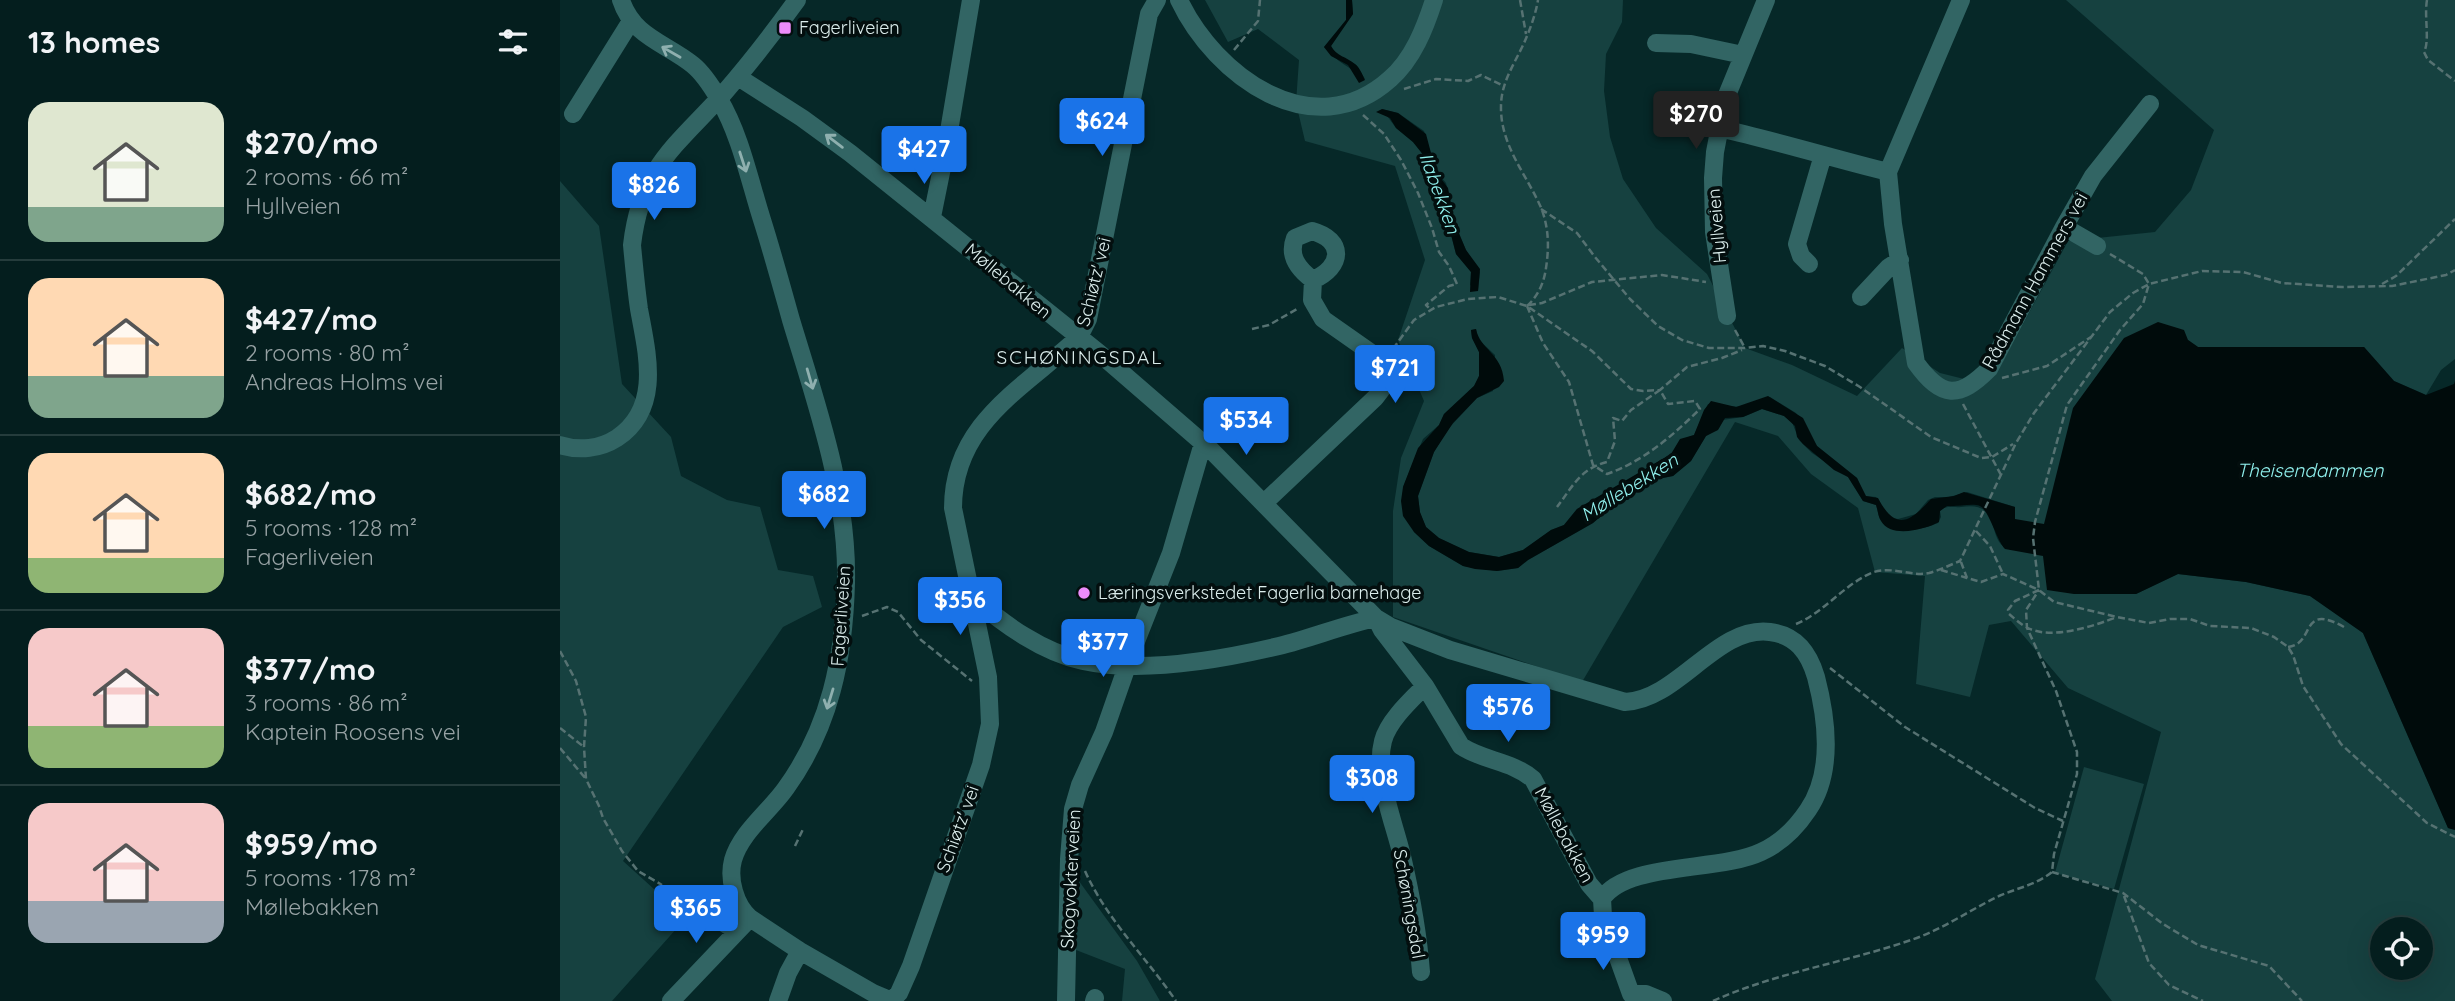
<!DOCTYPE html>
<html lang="en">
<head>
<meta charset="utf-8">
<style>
	body { margin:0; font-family:Quicksand,sans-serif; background:#0d2727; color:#f1f3f6; height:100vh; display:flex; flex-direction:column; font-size:26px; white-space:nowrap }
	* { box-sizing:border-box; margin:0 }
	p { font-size:23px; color:#97a2a4 }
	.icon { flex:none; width:38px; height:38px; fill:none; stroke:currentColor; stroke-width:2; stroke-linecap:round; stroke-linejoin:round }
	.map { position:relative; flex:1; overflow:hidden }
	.details { display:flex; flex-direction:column; background:#041e1e; width:560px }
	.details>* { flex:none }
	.buttons { position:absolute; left:1810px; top:917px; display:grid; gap:14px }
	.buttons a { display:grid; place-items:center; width:63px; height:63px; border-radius:50%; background:#041e1e; box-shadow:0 7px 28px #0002,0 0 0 2px #253c3c; font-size:35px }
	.price { position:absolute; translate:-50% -60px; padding:0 16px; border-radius:7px; background:#1a73e8; color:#fff; font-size:23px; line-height:46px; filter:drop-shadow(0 2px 4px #0008) }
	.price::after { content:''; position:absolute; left:50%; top:42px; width:21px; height:16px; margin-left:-10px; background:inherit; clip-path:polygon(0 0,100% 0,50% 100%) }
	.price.on { background:#222; color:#fff }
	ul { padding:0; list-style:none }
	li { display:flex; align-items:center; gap:21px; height:175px; padding:0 28px }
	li+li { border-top:2px solid #253c3c }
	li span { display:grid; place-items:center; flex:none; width:196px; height:140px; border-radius:21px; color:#555 }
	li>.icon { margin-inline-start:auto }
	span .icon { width:84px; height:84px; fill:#fffc; stroke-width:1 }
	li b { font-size:30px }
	h2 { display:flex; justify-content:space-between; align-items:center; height:84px; padding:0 28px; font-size:30px }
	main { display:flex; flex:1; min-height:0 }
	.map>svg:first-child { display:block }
</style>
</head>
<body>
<main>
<section class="details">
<h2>13 homes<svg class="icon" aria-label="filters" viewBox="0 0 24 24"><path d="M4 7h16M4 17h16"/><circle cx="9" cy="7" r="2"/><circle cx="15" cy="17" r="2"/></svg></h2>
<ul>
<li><span style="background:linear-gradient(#dfe7d0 75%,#7fa58c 0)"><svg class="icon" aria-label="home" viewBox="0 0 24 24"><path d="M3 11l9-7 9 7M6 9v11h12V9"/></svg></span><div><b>$270/mo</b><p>2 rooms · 66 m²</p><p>Hyllveien</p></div></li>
<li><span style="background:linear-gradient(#ffd9b3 70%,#7fa58c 0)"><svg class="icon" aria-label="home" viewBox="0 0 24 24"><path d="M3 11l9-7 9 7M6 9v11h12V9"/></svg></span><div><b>$427/mo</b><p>2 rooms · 80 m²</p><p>Andreas Holms vei</p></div></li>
<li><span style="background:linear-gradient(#ffd9b3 75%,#8fb573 0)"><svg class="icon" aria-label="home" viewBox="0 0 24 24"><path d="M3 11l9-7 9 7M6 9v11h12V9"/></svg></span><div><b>$682/mo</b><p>5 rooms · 128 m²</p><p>Fagerliveien</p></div></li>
<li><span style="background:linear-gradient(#f6c9c9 70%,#8fb573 0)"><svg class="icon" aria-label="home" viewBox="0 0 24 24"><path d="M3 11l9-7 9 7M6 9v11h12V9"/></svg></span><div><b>$377/mo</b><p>3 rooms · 86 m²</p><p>Kaptein Roosens vei</p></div></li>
<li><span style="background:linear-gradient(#f6c9c9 70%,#9aa5b1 0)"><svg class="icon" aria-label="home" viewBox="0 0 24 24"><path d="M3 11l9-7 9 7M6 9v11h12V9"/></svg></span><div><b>$959/mo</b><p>5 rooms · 178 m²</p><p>Møllebakken</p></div></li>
</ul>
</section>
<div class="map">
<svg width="1895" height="1001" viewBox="0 0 1895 1001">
	<rect width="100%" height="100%" fill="#062828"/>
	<path fill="#164140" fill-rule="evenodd" d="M 645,0 L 786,0 L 786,20 L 764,47 C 775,61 792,68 805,79 L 796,65 L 775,53 L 771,46 L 793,14 L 792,0 L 1063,0 L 1062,22 L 1046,54 L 1044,91 L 1050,137 L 1063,179 L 1096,228 L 1147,274 L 1185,348 L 1232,365 L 1297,396 L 1342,348 L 1380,373 L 1412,381 L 1436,374 L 1508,241 L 1595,232 L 1631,190 L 1654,130 L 1506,0 L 1895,0 L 1895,359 L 1881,370 L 1866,395 L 1834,381 L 1804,347 L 1638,347 L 1628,340 L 1483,556 L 1576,594 L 1618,574 L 1686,582 L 1750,596 L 1803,633 L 1888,828 L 1895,830 L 1895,1001 L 1552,1001 L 1535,979 L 1601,732 L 1508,688 L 1451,621 L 1429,625 L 1410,697 L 1356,684 L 1365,576 L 1315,572 L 1298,508 L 1251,474 L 1218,436 L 1175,422 L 1022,682 L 833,617 L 833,511 L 841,458 L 864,401 L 838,340 L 865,260 L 835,166 L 745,141 L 736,103 L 739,60 L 698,29 L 668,42 ZM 822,109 L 838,113 L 864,131 L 876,171 L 886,183 L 895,224 L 906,250 L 920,272 L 918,291 L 910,285 L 911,272 L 896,254 L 880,192 L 868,173 L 865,157 L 853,142 L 836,128 ZM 916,329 L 918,339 L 935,355 L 933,391 L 917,398 L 887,430 L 874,452 L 858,496 L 860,513 L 866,527 L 879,538 L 909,552 L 939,557 L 963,550 L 991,530 L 1004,525 L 1017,509 L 1111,454 C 1119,444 1121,439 1134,435 L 1148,404 L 1180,407 L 1210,397 L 1236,413 L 1257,446 L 1297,478 L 1305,496 L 1316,497 L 1329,517 L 1338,519 L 1356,514 L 1368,500 L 1375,497 L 1389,497 L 1407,492 L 1455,507 L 1455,550 C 1422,549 1447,499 1401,507 C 1392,508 1388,504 1380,511 L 1381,517 L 1378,523 C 1361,530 1328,538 1319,516 C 1318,513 1317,509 1316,505 L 1303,501 L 1288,477 L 1252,453 L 1239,440 L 1232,422 L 1224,416 L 1202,409 L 1183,417 L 1162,420 L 1159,428 L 1146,436 L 1131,461 L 1113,476 L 1087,481 L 1076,486 L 1033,523 L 968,560 L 958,568 L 937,571 L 903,566 L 869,546 L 854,532 L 843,487 L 863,439 L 879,425 L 884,414 L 914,386 L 919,376 L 919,352 L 912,338 L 911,330 ZM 1822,929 L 1860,929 L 1860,968 L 1822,968 Z
		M 0,181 L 39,226 L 62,384 L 111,437 L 121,476 L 167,500 L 200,507 L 218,570 L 253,576 L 262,607 L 223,627 L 63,861 L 126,918 L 52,1001 L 0,1001 Z
		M 1524,767 L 1584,784 L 1554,889 L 1495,873 Z
		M 516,877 L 577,961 L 600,1001 L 562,1001 L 565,969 L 516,950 Z"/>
	<path fill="#000b0b" d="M 786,0 L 792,0 L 793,14 L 771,46 C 776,56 787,57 795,64 C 800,68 802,74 805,80 L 799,83 L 788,65 L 771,56 L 764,47 L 786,20 Z
		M 822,109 L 838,113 L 866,134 L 876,172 L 888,188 L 895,224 L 906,250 L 920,269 L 918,291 L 910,292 L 911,272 L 896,254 L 880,192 L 870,177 L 865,157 L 853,142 L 836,128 L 830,118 L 816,112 Z
		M 1598,322 L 1624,330 L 1628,340 L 1638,347 L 1804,347 L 1834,381 L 1866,395 L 1894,384 L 1895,381 L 1895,830 L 1888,828 L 1803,633 L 1750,596 L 1686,582 L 1618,574 L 1576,594 L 1514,594 L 1487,590 L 1483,556 L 1445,549 C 1436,539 1429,510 1420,506 C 1412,503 1397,507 1387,506 L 1380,511 L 1379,522 C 1366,529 1331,539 1321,521 C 1318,517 1318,510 1316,505 L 1303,501 L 1288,477 L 1274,470 L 1243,444 L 1237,437 L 1235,426 L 1224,416 L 1202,409 L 1183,417 L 1165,418 L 1158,430 L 1146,436 L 1131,461 L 1113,476 L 1087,481 L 1076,486 L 1033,523 L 968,560 L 958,568 L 937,571 L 915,569 L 903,566 L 869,546 L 854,532 L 843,516 L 841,501 L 843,487 L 858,448 L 879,425 L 884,414 L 914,386 L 919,376 L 919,352 L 912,338 L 911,330 L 916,329 C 920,350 942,353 944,381 L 939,387 L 917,398 L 893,423 L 874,452 L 858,496 L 860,512 L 866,527 L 879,538 L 909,552 L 939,557 L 963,550 L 991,530 L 1004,525 L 1017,509 L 1111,454 L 1120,439 L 1134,435 L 1144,410 L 1151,401 L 1176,407 L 1208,396 L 1243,418 L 1257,446 L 1297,478 L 1306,496 L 1318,498 C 1336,532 1350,522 1371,499 L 1394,496 L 1404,492 L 1455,507 L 1455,519 L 1484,524 L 1513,408 L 1564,338 Z"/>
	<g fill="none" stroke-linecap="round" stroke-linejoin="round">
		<path stroke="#567272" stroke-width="2.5" stroke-dasharray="7 3.5" stroke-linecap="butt" d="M 960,0 L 966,34
			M 1867,0 C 1864,16 1870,41 1864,52 L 1868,60 L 1895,81
			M 674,50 L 698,21 L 700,0
			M 844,89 L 876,79 L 908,81 L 921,75 L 944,86
			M 803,115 L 824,134 L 841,160 L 858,193 L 872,228 L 879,252 L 889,266 L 897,284 L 889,286 L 866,305 L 871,310
			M 981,209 L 1017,233 L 1035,257 L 1070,299 L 1098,326 L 1122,340 L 1149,348 L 1185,348 L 1203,346 L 1225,351 L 1265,366 L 1300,387 L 1371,437 L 1421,458 L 1432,457 L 1453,444
			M 1550,254 L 1583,274 L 1589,284 L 1583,304 L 1560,330 L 1507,405 L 1475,522 L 1473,538 L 1479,590 L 1494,602 L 1557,617 L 1589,623 L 1610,619 L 1630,619 L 1650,626 L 1691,628 L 1714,637 L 1728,647 L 1733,655 L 1743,686 L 1781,744 L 1867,823 L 1895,837
			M 1822,284 L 1836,276 L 1895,219
			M 969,305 L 982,303 L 1032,282 L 1102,275 L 1146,282
			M 967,306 L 983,343 L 1009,382 L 1033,465 L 1047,474 C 1084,461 1112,436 1140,409 L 1135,401 L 1108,404 L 1100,390 L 1071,410 L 1062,421 L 1053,418 L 1055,441 L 1047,462 C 1020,469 1013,486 997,507
			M 967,306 C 978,296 984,283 986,268 C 989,248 989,230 982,210 C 968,176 940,146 941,106 C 941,80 958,59 967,36 C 972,24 976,12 978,0
			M 692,329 L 709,325 L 737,309
			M 1175,330 L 1185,348
			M 833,349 L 854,320 L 876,307 L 908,299 L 938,297 L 967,306 L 1032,351 L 1071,389 L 1083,391 L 1100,390 L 1127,367 L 1162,358 L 1182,350
			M 1442,378 L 1487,366 L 1531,337
			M 1403,404 L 1441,475
			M 1416,531 L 1430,546 L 1443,574
			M 1401,562 L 1407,578 L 1421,582 L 1443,574 L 1479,590
			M 1381,570 L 1407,578
			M 1479,590 L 1455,601 L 1448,610 L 1449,614 C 1454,618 1460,624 1466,627 C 1490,641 1534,626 1557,617
			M 302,616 L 327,607 L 338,612 L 361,640 L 412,681
			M 1236,624 C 1265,612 1285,583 1314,572 C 1333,566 1352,577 1369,573 C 1380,570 1390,565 1400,561 L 1456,443 L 1474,413 L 1550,312 L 1573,293 L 1589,284 L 1642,271 L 1683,272 L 1722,283 L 1782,287 L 1832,286 L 1886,275 L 1895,270
			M 1728,647 C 1756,644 1739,602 1784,627
			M 0,651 L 16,681 L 26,717 L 24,747 L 26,779 L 39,806 L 43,818 L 62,851 L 78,871 L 102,885
			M 1270,668 L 1345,727 L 1475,808 L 1503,821
			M 0,728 L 24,747
			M 0,748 L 26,779
			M 235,846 L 244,827
			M 525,871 C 547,920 586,957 616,1001
			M 1492,872 L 1563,893 L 1603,924 L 1638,945 L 1709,966 L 1742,1001
			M 1564,896 L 1589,963 L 1609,985 L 1643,1001
			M 1153,1001 C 1215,973 1283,963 1348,941 C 1380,931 1408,911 1439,896 C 1457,888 1476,885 1492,872 L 1494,854 L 1517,774 L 1517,752 L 1496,691 L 1467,628 L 1466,610 L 1479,590"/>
		<path stroke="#326564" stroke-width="18" d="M 61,0 C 73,37 106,43 133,65 C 144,74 152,87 159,99 C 181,136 190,183 203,223 C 213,255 222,288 231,320 C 257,406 288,493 286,583 C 284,658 270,727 226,788 C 210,811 181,832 173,860 C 168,879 175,905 190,918 L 240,951 L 313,993 L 332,1001
			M 619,0 C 655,76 753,148 830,79 C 853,59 865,28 874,0
			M 1401,0 L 1328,172 L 1333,224 L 1356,363 C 1382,399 1399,399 1429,369 L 1504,227 L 1533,176 L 1590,104
			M 1096,43 L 1131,44 L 1183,55
			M 178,77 L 242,118 L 290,153 L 539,353 L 651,450 L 816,618 L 822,630 L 865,686 L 901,746 C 923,761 952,761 973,779 L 1029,884 L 1042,899 L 1043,916 L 1071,994 L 1086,994 L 1103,1001
			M 13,114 L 71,21
			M 1159,128 C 1216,141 1272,158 1328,172
			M 372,217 L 387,143 L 411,0
			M 1504,227 L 1537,246
			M 752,231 C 785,240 783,267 753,280 C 738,269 728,256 735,238 Z
			M 1249,264 L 1241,256 L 1237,244 L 1263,155
			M 1301,297 L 1329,267 L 1340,260
			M 1167,316 L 1154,232 L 1153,178 L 1155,152 L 1165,100 L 1206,0
			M 0,445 C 19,451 40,449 57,438 C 102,408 87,353 79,309 C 76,288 74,266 72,245 C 81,167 116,146 164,93 C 190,63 214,32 237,0
			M 704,503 L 815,398 C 826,385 833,374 820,359 L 763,319 L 752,300 L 753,280
			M 413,598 C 445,625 482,652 523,661 C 583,674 660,660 719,646 C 752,638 783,625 816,618 L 831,627 L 890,650 L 1065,702 C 1118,700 1157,625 1210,632 C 1236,635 1249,653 1256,677 C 1267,719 1274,772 1248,810 C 1236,828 1221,843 1201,852 C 1159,872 1066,862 1042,899
			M 117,894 L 177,931
			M 861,972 C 858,932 851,895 842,856 C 834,822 814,775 823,741 C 828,721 851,700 865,686
			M 111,1001 L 190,918
			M 218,1001 L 228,973 L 240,951
			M 331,1001 L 339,993 L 351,966 L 421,765 L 430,724 L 428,677 L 393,508 C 393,423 464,388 519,337 L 528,319 L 589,14 L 597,0
			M 506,1001 L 509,859 L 513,809 L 520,785 L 544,732 L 573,649 L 611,553 L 643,443
			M 534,1001 L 535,998"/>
	</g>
	<defs><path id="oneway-shaft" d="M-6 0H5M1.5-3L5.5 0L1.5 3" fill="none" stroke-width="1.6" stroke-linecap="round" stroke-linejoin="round" transform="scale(1.75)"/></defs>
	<g stroke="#8fb0af">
		<use href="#oneway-shaft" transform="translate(111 52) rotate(-150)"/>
		<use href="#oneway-shaft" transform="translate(274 141) rotate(-143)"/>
		<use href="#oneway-shaft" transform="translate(183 162) rotate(72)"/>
		<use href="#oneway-shaft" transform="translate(250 379) rotate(74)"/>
		<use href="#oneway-shaft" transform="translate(270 699) rotate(107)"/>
	</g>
	<g fill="#ec8cfa" stroke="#030e0e" stroke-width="2.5">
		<rect x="218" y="21" width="14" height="14" rx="3.5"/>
		<circle cx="524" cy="593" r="7"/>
	</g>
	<g text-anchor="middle" stroke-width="7" stroke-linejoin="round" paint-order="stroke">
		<g font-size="18" fill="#dbedec" stroke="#030e0e" text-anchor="start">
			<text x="239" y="34">Fagerliveien</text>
			<text x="538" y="599">Læringsverkstedet Fagerlia barnehage</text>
		</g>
		<g font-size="18" fill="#dbedec" stroke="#030e0e">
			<text transform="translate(1157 226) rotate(-95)" y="6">Hyllveien</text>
			<text transform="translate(448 281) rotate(40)" y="6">Møllebakken</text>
			<text transform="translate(1475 281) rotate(-61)" y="6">Rådmann Hammers vei</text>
			<text transform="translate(534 282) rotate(-76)" y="6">Schiøtz' vei</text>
			<text transform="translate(281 616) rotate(-86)" y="6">Fagerliveien</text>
			<text transform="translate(398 829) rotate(-70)" y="6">Schiøtz' vei</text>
			<text transform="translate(1004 835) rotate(62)" y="6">Møllebakken</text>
			<text transform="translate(511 879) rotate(-87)" y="6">Skogvokterveien</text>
			<text transform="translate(849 904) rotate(80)" y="6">Schøningsdal</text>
		</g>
		<g font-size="19" font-style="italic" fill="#91f2ef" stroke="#030e0e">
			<text transform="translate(880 193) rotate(70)" y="7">Ilabekken</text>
			<text x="1750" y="477">Theisendammen</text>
			<text transform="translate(1069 487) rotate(-32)" y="7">Møllebekken</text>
		</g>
		<g font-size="19" letter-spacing="2" fill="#dbedec" stroke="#030e0e">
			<text x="520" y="364">SCHØNINGSDAL</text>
		</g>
	</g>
</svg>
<div class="buttons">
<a><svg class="icon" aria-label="locate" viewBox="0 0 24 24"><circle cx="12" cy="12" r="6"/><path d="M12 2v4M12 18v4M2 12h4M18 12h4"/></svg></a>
</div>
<b class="price on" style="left:1136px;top:151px">$270</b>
<b class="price" style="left:542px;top:158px">$624</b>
<b class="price" style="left:364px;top:186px">$427</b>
<b class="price" style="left:94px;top:222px">$826</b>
<b class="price" style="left:835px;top:405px">$721</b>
<b class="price" style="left:686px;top:457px">$534</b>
<b class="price" style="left:264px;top:531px">$682</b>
<b class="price" style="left:400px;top:637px">$356</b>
<b class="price" style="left:543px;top:679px">$377</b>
<b class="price" style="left:948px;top:744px">$576</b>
<b class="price" style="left:812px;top:815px">$308</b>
<b class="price" style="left:136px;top:945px">$365</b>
<b class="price" style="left:1043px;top:972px">$959</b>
</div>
</main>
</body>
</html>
